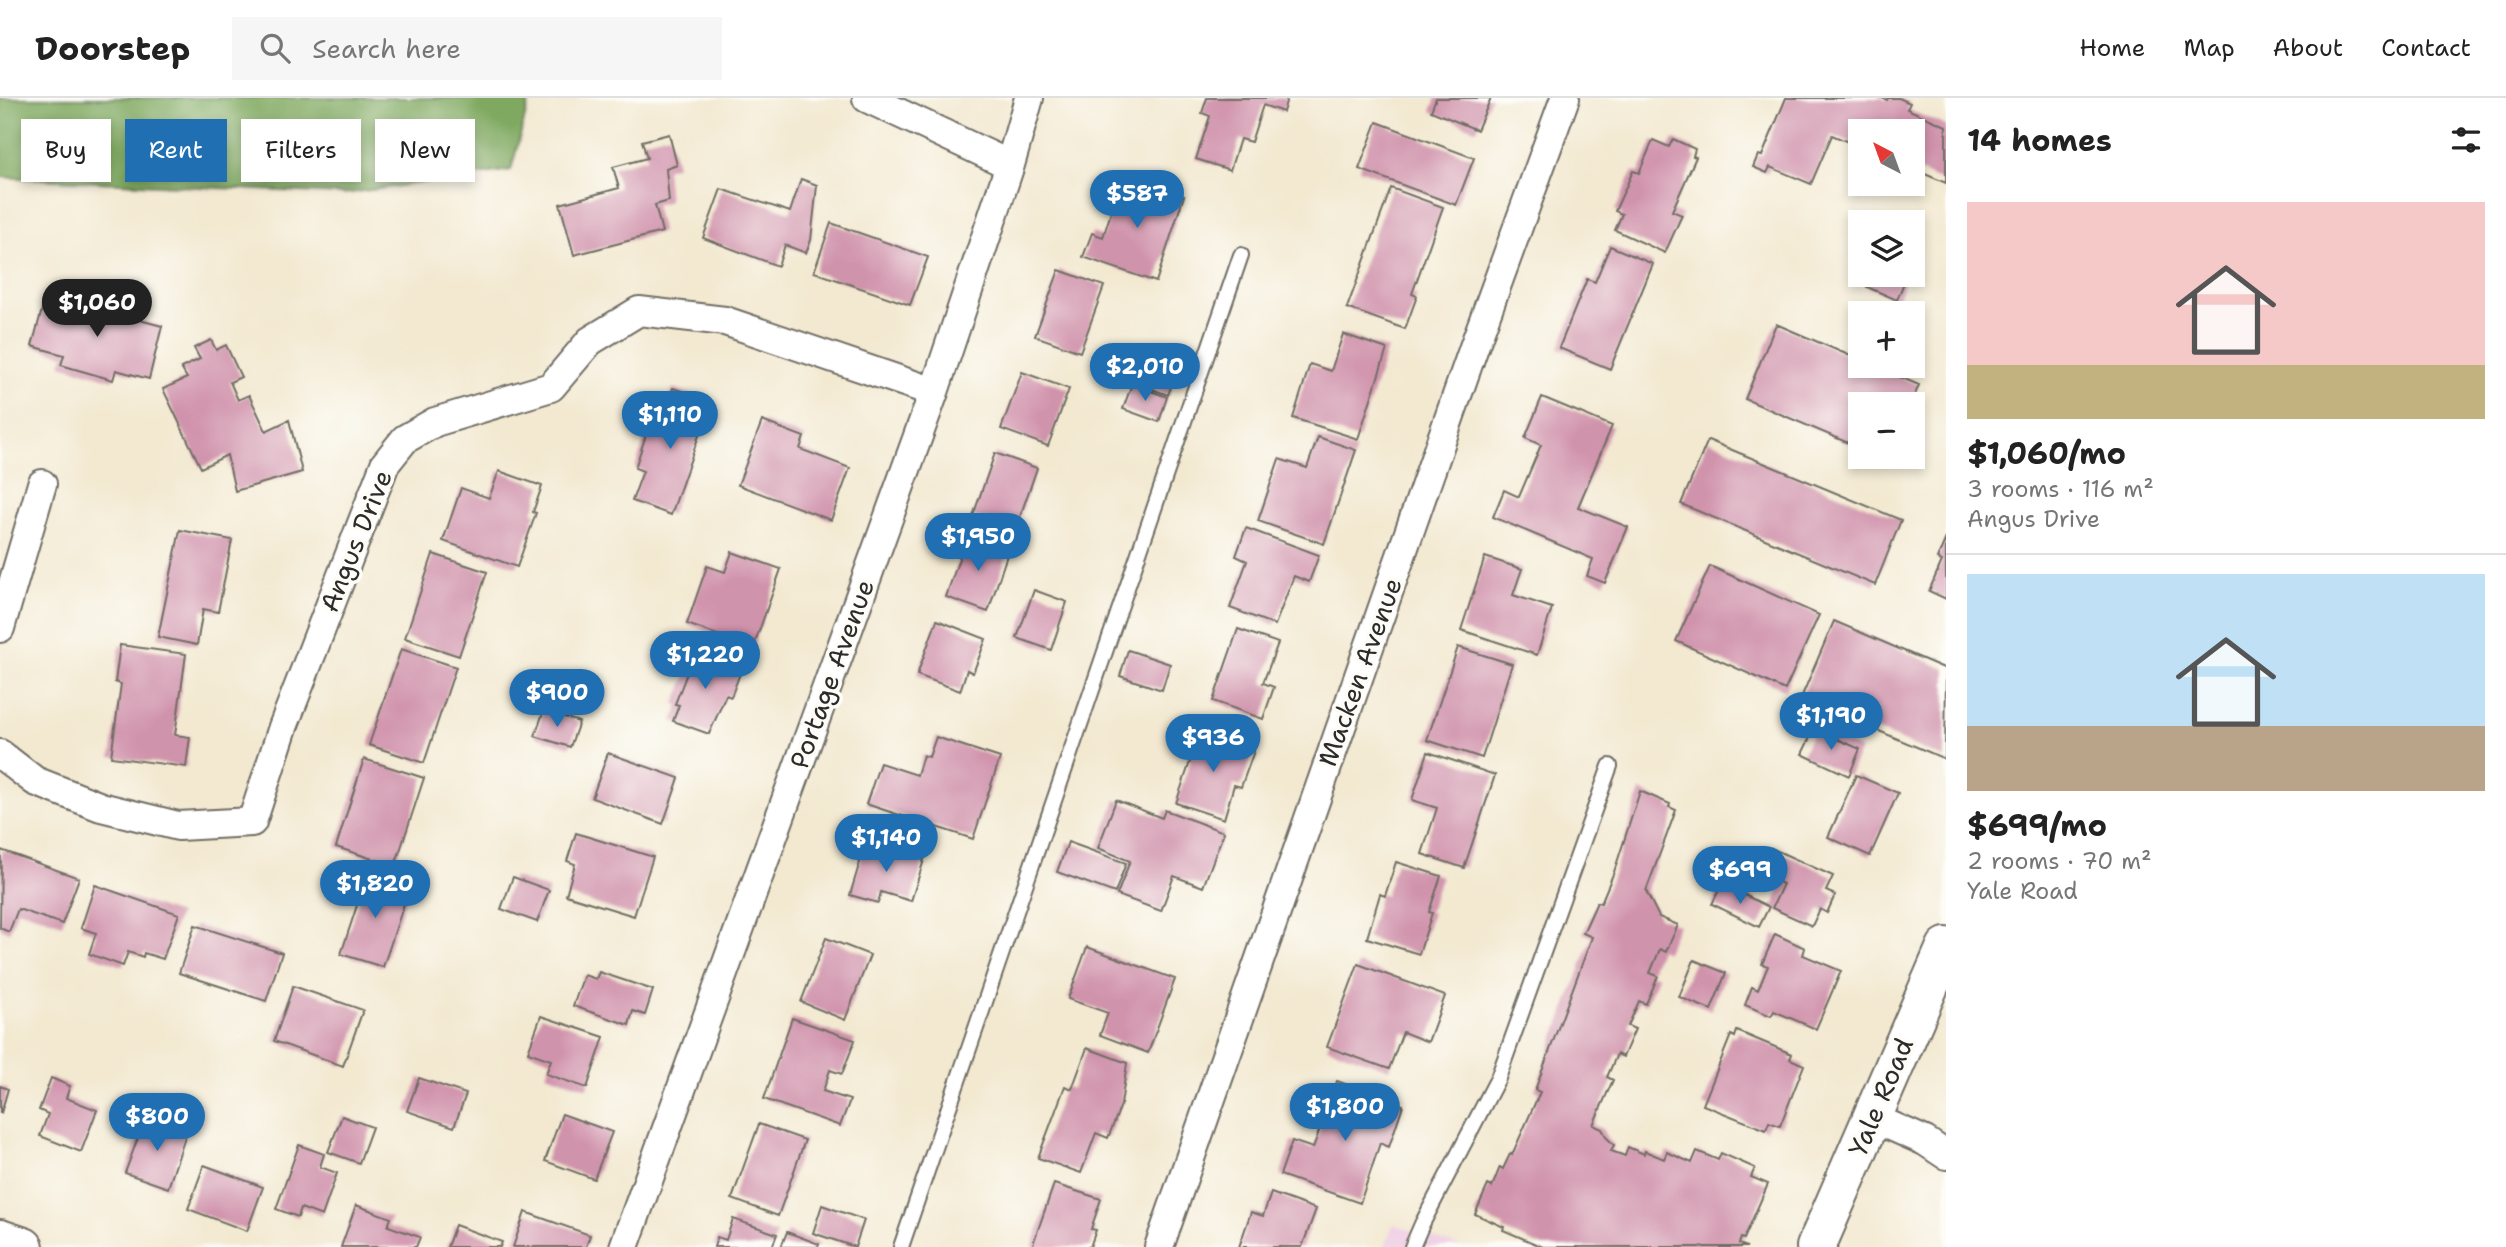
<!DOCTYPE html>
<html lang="en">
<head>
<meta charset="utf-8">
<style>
	body { margin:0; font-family:"Shantell Sans",sans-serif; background:#f6f6f6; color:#222; height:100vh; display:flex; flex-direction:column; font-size:26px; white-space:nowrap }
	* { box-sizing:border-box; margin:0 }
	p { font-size:23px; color:#767676 }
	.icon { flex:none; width:38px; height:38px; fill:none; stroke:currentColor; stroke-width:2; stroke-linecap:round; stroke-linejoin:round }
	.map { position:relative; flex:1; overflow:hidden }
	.panel { display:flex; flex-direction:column; background:#fff; width:560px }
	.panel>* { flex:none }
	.top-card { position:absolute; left:21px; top:21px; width:665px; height:63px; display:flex; gap:14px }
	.needle { width:46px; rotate:319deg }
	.fabs { position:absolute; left:1848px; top:21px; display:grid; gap:14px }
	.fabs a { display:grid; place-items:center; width:77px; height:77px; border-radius:0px; background:#fff; box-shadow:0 4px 10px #0003; font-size:35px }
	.price { position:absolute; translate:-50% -60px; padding:0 16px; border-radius:24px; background:#1f6fb2; color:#fff; font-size:23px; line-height:46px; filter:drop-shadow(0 2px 4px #0008) }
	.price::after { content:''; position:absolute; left:50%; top:42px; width:21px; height:16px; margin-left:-10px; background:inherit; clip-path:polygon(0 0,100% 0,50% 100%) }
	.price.active { background:#222; color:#fff }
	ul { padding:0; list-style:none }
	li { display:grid; align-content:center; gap:14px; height:371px; padding:0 21px }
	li+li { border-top:2px solid #e0e0e0 }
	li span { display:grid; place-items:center; height:217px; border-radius:0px; color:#555 }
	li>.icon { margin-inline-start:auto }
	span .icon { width:126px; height:126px; fill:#fffc; stroke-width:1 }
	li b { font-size:30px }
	h2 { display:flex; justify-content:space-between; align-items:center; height:84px; padding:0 21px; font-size:30px }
	.pill { padding:0 24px; border-radius:0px; background:#fff; box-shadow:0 4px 10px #0003; font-size:24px; line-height:63px }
	.pill.active { background:#1f6fb2; color:#fff }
	header { display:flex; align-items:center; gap:42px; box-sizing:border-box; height:98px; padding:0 35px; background:#fff; border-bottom:2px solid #e0e0e0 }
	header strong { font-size:33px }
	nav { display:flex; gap:38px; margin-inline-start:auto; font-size:24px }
	.search { width:490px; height:63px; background:#f6f6f6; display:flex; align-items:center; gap:18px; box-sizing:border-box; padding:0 24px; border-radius:0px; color:#767676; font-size:26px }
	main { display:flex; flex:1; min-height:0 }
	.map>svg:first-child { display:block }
</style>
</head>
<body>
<header>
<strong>Doorstep</strong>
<div class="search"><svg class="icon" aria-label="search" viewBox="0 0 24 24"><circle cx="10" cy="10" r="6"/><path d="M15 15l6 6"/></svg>Search here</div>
<nav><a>Home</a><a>Map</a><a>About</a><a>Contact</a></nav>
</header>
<main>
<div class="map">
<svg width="1946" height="1149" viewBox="0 0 1946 1149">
	<rect width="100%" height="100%" fill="#fdfcf7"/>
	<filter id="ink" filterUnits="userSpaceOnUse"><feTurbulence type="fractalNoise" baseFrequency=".0143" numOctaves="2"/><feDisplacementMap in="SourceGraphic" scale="14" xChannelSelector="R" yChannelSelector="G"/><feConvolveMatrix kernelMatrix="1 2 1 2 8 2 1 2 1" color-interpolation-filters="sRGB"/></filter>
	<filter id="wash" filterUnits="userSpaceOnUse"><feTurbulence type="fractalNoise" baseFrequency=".00686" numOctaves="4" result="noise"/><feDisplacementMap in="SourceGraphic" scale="28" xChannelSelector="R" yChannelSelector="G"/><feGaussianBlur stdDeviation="1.57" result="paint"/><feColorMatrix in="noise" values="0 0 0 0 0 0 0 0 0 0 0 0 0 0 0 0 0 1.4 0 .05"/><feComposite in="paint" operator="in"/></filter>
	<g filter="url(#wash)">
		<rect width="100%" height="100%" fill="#f3e9d1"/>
		<path fill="#f0d0e5" d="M 1393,1126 L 1461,1149 L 1385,1149 Z"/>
		<path fill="#7fa960" stroke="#556a46" stroke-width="2" d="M 0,0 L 530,0 L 511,72 L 343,96 L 0,79 Z"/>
		<g id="blocks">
			<path fill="#d093ac" d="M 1207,0 L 1287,0 L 1283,14 L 1263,7 L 1251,44 L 1240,41 L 1230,72 L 1196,61 L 1210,18 L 1202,15 Z
				M 1436,0 L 1491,0 L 1477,32 L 1431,13 Z
				M 1786,0 L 1882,0 L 1887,2 L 1888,0 L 1899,0 L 1910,5 L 1907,11 L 1946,28 L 1946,85 L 1913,71 L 1913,33 L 1860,33 L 1860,49 L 1832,37 L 1811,86 L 1770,69 L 1767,75 L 1753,69 L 1758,57 L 1762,58 Z
				M 1377,24 L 1474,60 L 1456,107 L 1359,71 Z
				M 669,36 L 677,67 L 666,71 L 669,103 L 655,107 L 662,134 L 574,157 L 560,106 L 619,90 L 613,69 L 647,60 L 642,43 Z
				M 1673,41 L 1695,51 L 1693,58 L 1696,59 L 1672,113 L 1682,117 L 1665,155 L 1615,132 L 1622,116 L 1615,113 L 1633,73 L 1639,75 L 1653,42 L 1669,49 Z
				M 1123,78 L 1184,98 L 1156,184 L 1083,159 L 1092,135 L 1103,139 Z
				M 801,81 L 817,87 L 811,142 L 806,155 L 785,147 L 778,168 L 703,140 L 721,91 L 790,114 Z
				M 1391,90 L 1443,109 L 1412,196 L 1417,198 L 1405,231 L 1347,210 Z
				M 831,125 L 928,159 L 910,207 L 814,174 Z
				M 1610,148 L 1653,166 L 1610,271 L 1559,250 L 1587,181 L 1595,184 Z
				M 1059,172 L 1104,188 L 1080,254 L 1035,238 Z
				M 1872,177 L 1907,177 L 1897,202 L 1867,189 Z
				M 46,197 L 162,228 L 149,281 L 116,272 L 113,282 L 61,267 L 64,257 L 32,248 Z
				M 1776,226 L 1860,262 L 1860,268 L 1874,268 L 1919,287 L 1911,306 L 1860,306 L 1860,350 L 1745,301 Z
				M 1343,236 L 1387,251 L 1358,341 L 1293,320 L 1310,266 L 1331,273 Z
				M 211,242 L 216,252 L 226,247 L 241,279 L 230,284 L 238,302 L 249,297 L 266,333 L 289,322 L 302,374 L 235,393 L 227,357 L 201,370 L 163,291 L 187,280 L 181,270 L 200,261 L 194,250 Z
				M 1145,250 L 1180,263 L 1168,297 L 1133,284 Z
				M 1022,274 L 1069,291 L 1048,348 L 1001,331 Z
				M 1132,286 L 1167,299 L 1159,324 L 1123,311 Z
				M 673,290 L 711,303 L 671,417 L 632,403 L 643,373 L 635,370 L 651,322 L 661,325 Z
				M 1542,299 L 1612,328 L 1578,409 L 1628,429 L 1605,485 L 1587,478 L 1593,461 L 1493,419 L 1504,392 L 1519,399 L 1541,347 L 1525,340 Z
				M 762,323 L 804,339 L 800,351 L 850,370 L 831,422 L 738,387 Z
				M 1318,339 L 1356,352 L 1324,446 L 1258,423 L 1279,361 L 1307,370 Z
				M 1708,342 L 1901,422 L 1875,487 L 1681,406 Z
				M 995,355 L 1037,370 L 1015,433 L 973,418 Z
				M 499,373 L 542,388 L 533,414 L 536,415 L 517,469 L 443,443 L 461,390 L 489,400 Z
				M 1246,430 L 1319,457 L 1309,484 L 1294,478 L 1275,527 L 1230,510 L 1247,463 L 1236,458 Z
				M 180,432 L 232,442 L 218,514 L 203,511 L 197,547 L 158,539 Z
				M 967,437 L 1009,451 L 988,514 L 946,499 Z
				M 1946,440 L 1946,501 L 1929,493 L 1942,463 L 1937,461 Z
				M 732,454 L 781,471 L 753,550 L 687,526 L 707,468 L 725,474 Z
				M 433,456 L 487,474 L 459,558 L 405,540 Z
				M 1485,459 L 1522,471 L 1513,497 L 1552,510 L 1537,557 L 1461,532 Z
				M 1710,468 L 1819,517 L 1785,592 L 1676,543 Z
				M 1034,492 L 1067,504 L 1051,552 L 1017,540 Z
				M 937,522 L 986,541 L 973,575 L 967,572 L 960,593 L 917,577 Z
				M 1834,523 L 1946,571 L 1945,661 L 1801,600 Z
				M 1238,531 L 1278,545 L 1263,585 L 1274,589 L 1263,621 L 1213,603 Z
				M 120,547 L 186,556 L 175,637 L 190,639 L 186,669 L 111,659 L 121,586 L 115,584 Z
				M 1458,549 L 1512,566 L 1482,660 L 1427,642 Z
				M 401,551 L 456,569 L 424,665 L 369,647 Z
				M 696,552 L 742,570 L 731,599 L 726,597 L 709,636 L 673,623 L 679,607 L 675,606 Z
				M 1128,552 L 1170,566 L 1162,592 L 1120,578 Z
				M 544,612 L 579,624 L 570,649 L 535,638 Z
				M 1814,631 L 1860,651 L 1849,678 L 1802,656 Z
				M 1195,633 L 1254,653 L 1241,689 L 1234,687 L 1224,721 L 1176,705 L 1191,661 L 1187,660 Z
				M 936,639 L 1000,660 L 973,741 L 866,706 L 880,665 L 917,677 L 923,657 L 929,659 Z
				M 1428,654 L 1495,677 L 1464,770 L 1422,756 L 1437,710 L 1412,702 Z
				M 608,655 L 679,680 L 663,726 L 592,700 Z
				M 364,661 L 424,680 L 395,768 L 336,749 Z
				M 1856,677 L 1898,695 L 1870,758 L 1828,739 Z
				M 1640,693 L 1670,706 L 1669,709 L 1676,712 L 1646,793 L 1659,819 L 1678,827 L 1666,854 L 1660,851 L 1650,875 L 1658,878 L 1646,906 L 1639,903 L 1628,928 L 1635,931 L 1623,959 L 1617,956 L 1607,979 L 1613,982 L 1593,1027 L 1602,1031 L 1607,1040 L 1614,1047 L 1611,1053 L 1625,1058 L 1628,1049 L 1644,1056 L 1645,1053 L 1664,1061 L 1667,1054 L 1692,1065 L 1697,1053 L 1718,1062 L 1721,1055 L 1755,1070 L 1751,1079 L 1768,1086 L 1744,1141 L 1741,1140 L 1739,1146 L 1747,1149 L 1543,1149 L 1503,1132 L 1504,1129 L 1475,1116 L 1488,1087 L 1492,1089 L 1500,1069 L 1503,1071 L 1510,1056 L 1512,1057 L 1540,994 L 1535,992 L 1592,839 L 1583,835 L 1597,804 L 1601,805 L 1614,774 Z
				M 1116,702 L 1162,720 L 1165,712 L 1224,734 L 1203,789 L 1174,778 L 1161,813 L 1117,797 L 1130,763 L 1098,750 Z
				M 576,735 L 653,759 L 634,818 L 566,797 L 575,766 L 567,763 Z
				M 866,744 L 924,762 L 911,803 L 881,794 L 878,805 L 850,797 Z
				M 1068,744 L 1126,765 L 1115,795 L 1057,774 Z
				M 1771,750 L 1833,778 L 1826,793 L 1835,797 L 1827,815 L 1820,811 L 1812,828 L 1772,810 L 1783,786 L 1760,776 Z
				M 1,752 L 79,780 L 62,826 L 18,811 L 9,834 L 0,830 Z
				M 1396,764 L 1441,778 L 1429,814 L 1432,815 L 1419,856 L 1367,840 L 1380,796 L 1385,798 Z
				M 368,774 L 410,788 L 383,869 L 341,856 Z
				M 513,779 L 549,792 L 537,824 L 501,811 Z
				M 1722,786 L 1769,809 L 1759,829 L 1712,806 Z
				M 95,787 L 179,816 L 163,861 L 144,855 L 143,859 L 128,854 L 123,868 L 89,856 L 96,835 L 81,830 Z
				M 195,827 L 282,855 L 266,903 L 179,875 Z
				M 1775,836 L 1805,850 L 1803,857 L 1841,873 L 1816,931 L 1774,913 L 1771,918 L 1745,907 L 1752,889 L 1758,892 L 1768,868 L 1762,866 Z
				M 826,840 L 870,857 L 845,922 L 801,904 Z
				M 1087,849 L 1175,881 L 1148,955 L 1100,937 L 1108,915 L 1068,901 Z
				M 1694,862 L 1726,875 L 1711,912 L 1679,899 Z
				M 1358,866 L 1445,898 L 1428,944 L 1403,934 L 1389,971 L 1327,949 Z
				M 599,874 L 653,892 L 645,917 L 633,913 L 629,927 L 573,908 L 584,877 L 596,881 Z
				M 293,888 L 363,912 L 343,968 L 274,943 Z
				M 541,918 L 604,939 L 587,990 L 546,976 L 551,962 L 528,954 Z
				M 792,920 L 855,942 L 842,976 L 830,972 L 823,993 L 850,1002 L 840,1028 L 764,1001 Z
				M 1737,933 L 1792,956 L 1790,961 L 1804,967 L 1780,1028 L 1769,1024 L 1766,1032 L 1703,1007 L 1731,937 L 1735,939 Z
				M 1087,950 L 1127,965 L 1121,1007 L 1108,1040 L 1096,1035 L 1081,1075 L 1038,1060 L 1065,988 L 1072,991 Z
				M 51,980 L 70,988 L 66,1000 L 97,1012 L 81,1054 L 40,1038 L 48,1016 L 39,1012 Z
				M 419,980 L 466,996 L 454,1029 L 407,1013 Z
				M 1337,983 L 1403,1007 L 1389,1049 L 1380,1045 L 1360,1105 L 1280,1077 L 1292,1043 L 1313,1050 Z
				M 0,988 L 8,991 L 1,1015 L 0,1015 Z
				M 562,1016 L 612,1034 L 594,1081 L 545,1063 Z
				M 342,1018 L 372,1029 L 359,1065 L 328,1054 Z
				M 171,1020 L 189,1027 L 168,1090 L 125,1075 L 143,1026 L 167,1034 Z
				M 759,1026 L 805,1042 L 778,1118 L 732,1101 Z
				M 299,1047 L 324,1056 L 320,1069 L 337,1075 L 322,1118 L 301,1110 L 298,1119 L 276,1111 Z
				M 204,1067 L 263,1089 L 247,1133 L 188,1111 Z
				M 1054,1086 L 1101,1101 L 1091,1131 L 1096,1132 L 1090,1149 L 1032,1149 Z
				M 1271,1095 L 1316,1111 L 1302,1149 L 1239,1149 L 1251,1114 L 1263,1118 Z
				M 356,1107 L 391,1120 L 388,1128 L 420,1139 L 416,1149 L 341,1149 Z
				M 822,1107 L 864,1122 L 855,1149 L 813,1135 Z
				M 525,1114 L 590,1137 L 586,1149 L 513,1149 Z
				M 733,1121 L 777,1136 L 772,1149 L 714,1149 L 717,1139 L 726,1142 Z
				M 455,1127 L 502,1144 L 500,1149 L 447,1149 Z
				M 787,1134 L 819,1146 L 818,1149 L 781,1149 Z"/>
		</g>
	</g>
	<g filter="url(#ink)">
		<use href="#blocks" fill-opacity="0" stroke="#716e65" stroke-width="2"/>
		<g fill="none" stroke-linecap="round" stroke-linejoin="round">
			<g stroke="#716e65" stroke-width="18">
				<path id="lane" d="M 901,1149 L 1241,157
					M 1412,1149 L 1422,1126 L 1498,980 L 1610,668"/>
			</g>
			<g stroke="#716e65" stroke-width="32">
				<path id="street" d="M 867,0 L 1010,67
					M 0,530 L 42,386
					M 0,656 L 35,683 L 101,709 L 178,728 L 252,724 L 283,629 L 385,366 L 405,341 L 435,324 L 551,289 L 590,243 L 639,213 L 725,223 L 934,294
					M 1873,1020 L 1925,1043 L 1946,1057
					M 624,1149 L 934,294 L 1010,67 L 1029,0
					M 1159,1149 L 1474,249 L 1565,0"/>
			</g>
			<g stroke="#716e65" stroke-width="42">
				<path id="secondary" d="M 0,1141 L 24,1149
					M 1816,1149 L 1946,849"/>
			</g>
			<use href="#lane" stroke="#fff" stroke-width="14"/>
			<use href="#street" stroke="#fff" stroke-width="28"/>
			<use href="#secondary" stroke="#fff" stroke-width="38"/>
		</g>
	</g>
	<g text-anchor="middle" stroke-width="7" stroke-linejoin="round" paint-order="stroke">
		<g font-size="26" fill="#2b2b2b" stroke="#fdfcf7">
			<text transform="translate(356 443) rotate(-68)" y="9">Angus Drive</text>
			<text transform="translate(1360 574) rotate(-70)" y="9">Macken Avenue</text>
			<text transform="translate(832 576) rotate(-70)" y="9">Portage Avenue</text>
			<text transform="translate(1881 999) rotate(-67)" y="9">Yale Road</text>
		</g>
	</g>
</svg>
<div class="fabs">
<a><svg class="needle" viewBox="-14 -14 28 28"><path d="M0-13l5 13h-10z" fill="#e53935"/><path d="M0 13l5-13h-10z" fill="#767676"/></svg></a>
<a><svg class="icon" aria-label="layers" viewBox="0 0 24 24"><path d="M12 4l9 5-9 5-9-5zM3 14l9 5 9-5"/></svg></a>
<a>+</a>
<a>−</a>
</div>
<b class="price" style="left:1137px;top:132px">$587</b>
<b class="price active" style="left:97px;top:241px">$1,060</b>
<b class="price" style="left:1145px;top:305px">$2,010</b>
<b class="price" style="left:670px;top:353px">$1,110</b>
<b class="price" style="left:978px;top:475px">$1,950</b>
<b class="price" style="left:705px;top:593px">$1,220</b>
<b class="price" style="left:557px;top:631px">$900</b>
<b class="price" style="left:1831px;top:654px">$1,190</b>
<b class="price" style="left:1213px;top:676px">$936</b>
<b class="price" style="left:886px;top:776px">$1,140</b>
<b class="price" style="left:1740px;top:808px">$699</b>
<b class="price" style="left:375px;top:822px">$1,820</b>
<b class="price" style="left:1345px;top:1045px">$1,800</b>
<b class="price" style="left:157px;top:1055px">$800</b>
<div class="top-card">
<a class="pill">Buy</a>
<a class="pill active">Rent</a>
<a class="pill">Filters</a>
<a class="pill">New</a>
</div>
</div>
<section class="panel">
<h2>14 homes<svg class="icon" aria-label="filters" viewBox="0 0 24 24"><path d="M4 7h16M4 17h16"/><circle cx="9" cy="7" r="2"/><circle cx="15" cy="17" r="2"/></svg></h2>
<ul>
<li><span style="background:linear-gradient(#f6c9c9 75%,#c2b280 0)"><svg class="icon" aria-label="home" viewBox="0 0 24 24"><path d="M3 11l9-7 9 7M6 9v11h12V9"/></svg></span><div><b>$1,060/mo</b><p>3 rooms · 116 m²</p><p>Angus Drive</p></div></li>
<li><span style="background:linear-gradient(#bfe0f5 70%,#b9a48a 0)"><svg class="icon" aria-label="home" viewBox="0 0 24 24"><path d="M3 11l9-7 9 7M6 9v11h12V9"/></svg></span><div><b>$699/mo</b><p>2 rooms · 70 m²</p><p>Yale Road</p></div></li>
</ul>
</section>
</main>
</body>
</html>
